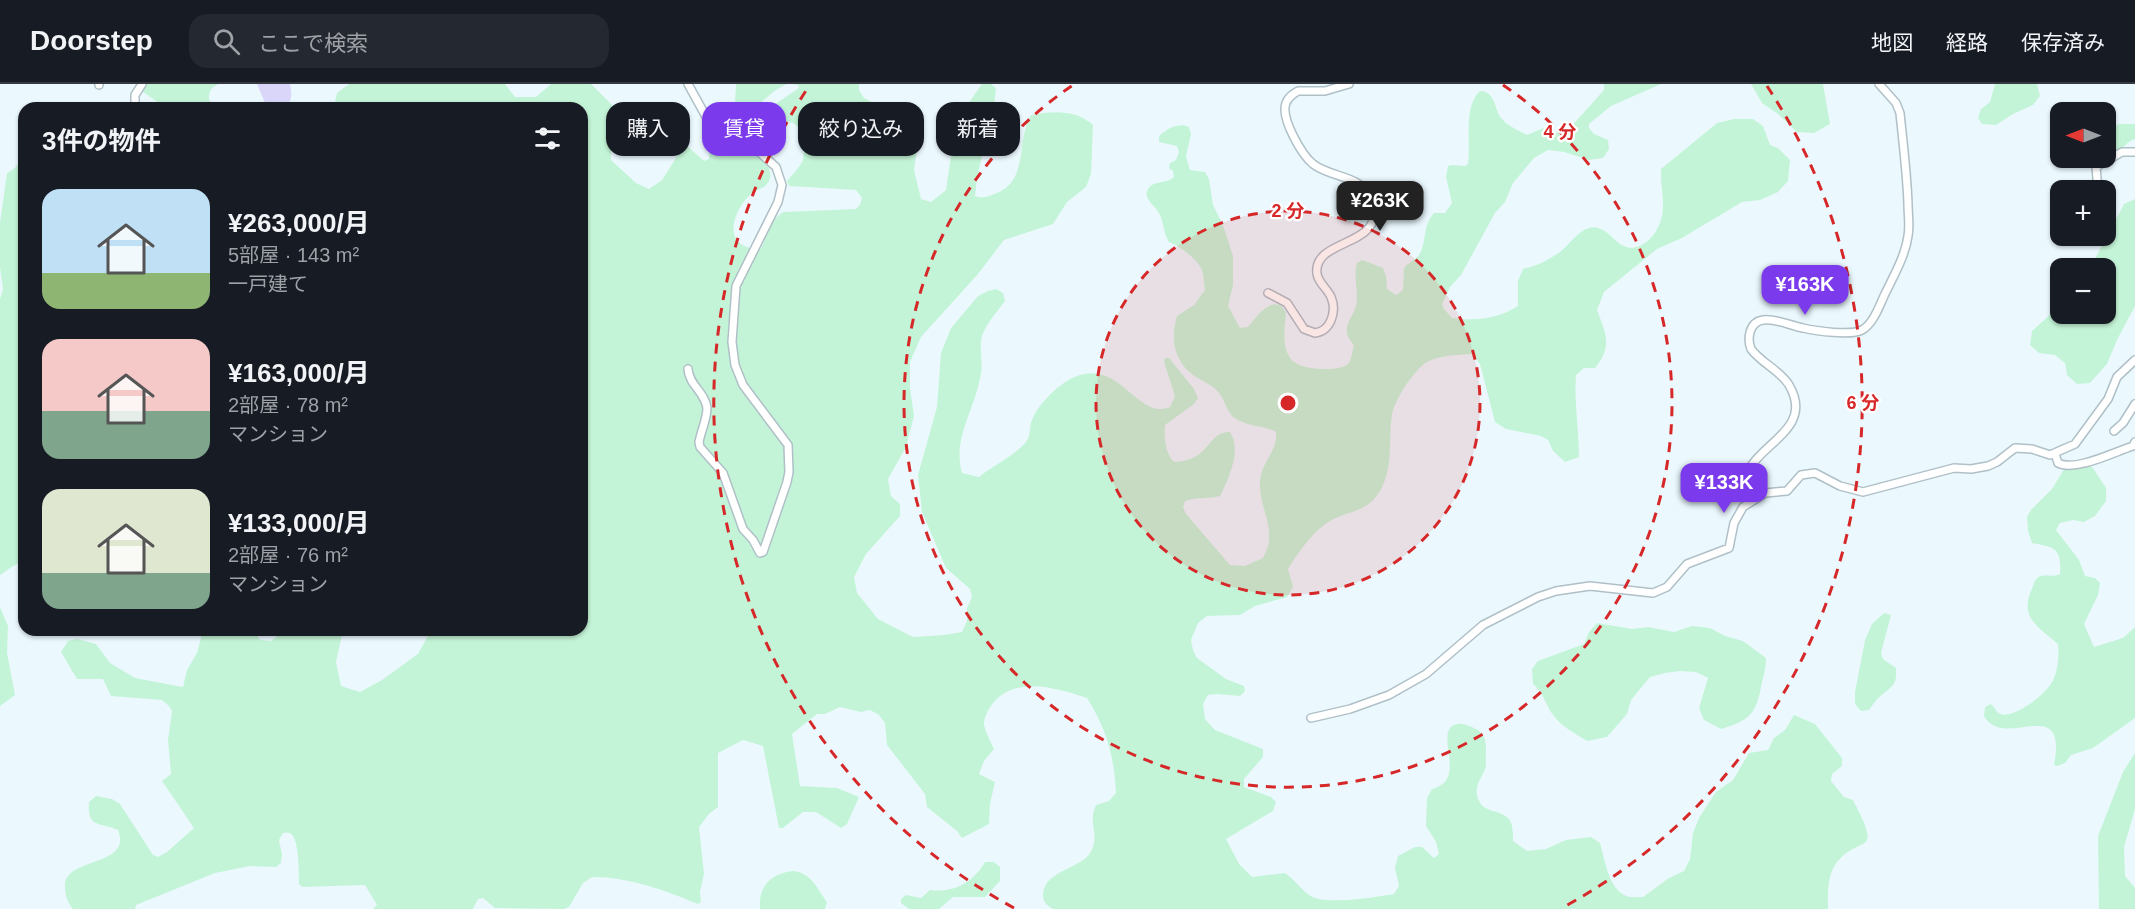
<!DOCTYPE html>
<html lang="ja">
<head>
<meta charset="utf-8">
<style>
	body { margin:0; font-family:Arial,"Noto Sans JP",sans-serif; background:#242831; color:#f1f3f6; height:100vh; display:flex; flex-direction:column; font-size:22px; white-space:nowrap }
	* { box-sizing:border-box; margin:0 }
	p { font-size:20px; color:#9ea1a6 }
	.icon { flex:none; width:33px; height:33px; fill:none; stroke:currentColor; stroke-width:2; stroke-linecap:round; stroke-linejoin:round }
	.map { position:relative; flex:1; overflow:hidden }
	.panel { position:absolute; left:18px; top:18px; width:570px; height:534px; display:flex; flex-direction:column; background:#171b24; border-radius:18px; box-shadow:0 2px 4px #0004 }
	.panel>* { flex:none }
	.hud { position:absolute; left:606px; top:18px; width:570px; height:54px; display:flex; gap:12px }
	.needle { width:39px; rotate:270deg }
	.fabs { position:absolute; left:2050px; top:18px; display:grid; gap:12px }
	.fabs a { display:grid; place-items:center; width:66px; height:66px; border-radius:12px; background:#171b24; box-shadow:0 2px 4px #0004; font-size:30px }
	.price { position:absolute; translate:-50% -51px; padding:0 14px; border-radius:12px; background:#7c3aed; color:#fff; font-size:20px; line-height:39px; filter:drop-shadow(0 2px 3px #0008) }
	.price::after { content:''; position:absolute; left:50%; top:36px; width:18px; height:14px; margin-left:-9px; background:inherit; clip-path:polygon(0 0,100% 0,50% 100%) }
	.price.active { background:#222; color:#fff }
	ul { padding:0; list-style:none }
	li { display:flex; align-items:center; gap:18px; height:150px; padding:0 24px }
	li span { display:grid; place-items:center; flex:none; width:168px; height:120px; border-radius:18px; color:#555 }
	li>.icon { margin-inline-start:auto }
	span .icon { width:72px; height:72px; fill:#fffc; stroke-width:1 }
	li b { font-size:26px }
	h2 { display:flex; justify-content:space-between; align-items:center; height:72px; padding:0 24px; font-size:26px }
	.pill { padding:0 21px; border-radius:18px; background:#171b24; box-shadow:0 2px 4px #0004; font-size:21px; line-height:54px }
	.pill.active { background:#7c3aed; color:#fff }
	header { display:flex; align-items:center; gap:36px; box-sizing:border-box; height:84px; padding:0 30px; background:#171b24; border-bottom:2px solid #363941 }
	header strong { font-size:28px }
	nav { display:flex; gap:33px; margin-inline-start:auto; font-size:21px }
	.search { width:420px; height:54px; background:#242831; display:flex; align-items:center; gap:15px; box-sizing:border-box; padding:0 21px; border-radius:18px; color:#9ea1a6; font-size:22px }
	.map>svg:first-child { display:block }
</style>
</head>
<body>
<header>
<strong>Doorstep</strong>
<div class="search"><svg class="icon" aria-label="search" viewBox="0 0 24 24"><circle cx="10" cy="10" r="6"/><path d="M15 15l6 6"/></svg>ここで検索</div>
<nav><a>地図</a><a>経路</a><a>保存済み</a></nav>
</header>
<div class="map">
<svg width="2135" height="825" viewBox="0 0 2135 825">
	<rect width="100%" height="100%" fill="#ebf9ff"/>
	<path fill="#c4f4d7" d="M 145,0 L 219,0 C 210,4 209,7 209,16 L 216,24 L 166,24 L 143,8 Z
		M 349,0 L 505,0 L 515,13 L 536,13 L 551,0 L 591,0 L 612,21 L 621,48 C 612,57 611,64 611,76 L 636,99 L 649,105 L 662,96 L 685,60 L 704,77 L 709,75 L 710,58 L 722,48 C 737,56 767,68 770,88 C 771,93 770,96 767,100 C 763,105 756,106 751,110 C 737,122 722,154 747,163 C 751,165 757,165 761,165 C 767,152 770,136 783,128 L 856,125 L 860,121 L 862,114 L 856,106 L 789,102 L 787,97 C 792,91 799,84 802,78 C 806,70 803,43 793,39 C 780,35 765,45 752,41 L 753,35 L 799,4 L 798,1 L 792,0 L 859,0 L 859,6 L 864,14 L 877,21 L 906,33 L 922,31 L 914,86 L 921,115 L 931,118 L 946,106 L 956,37 L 982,0 L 991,0 L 996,4 C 993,41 978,75 975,112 C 984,115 989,112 997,109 C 1029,96 1016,56 1031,31 C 1052,27 1076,25 1093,41 L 1091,90 L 1086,103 L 1067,118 L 1053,140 L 1004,156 L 978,190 L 921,253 L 910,278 L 910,304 L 914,332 L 906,363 L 888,395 L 891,412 L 900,420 L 900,432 L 866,470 L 854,493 L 857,509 L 878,535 L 913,553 L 944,551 L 962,548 L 967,537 L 967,524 L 972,513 L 970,505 L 946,484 L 922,428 L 918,391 L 937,323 L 941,269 L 951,244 L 978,212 L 988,207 L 996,205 L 1003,209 L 1005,217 C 997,228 987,238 982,252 C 979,263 983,278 981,289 C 976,324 952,354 962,389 L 979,393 C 994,381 1013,373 1026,358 C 1031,352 1029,343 1032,336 C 1038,320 1060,298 1077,292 C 1121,276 1138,337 1170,323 L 1175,312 L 1164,278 L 1165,274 L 1169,274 L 1194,305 L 1198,314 L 1194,320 L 1165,341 C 1164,354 1165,368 1174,378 C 1183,377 1191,376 1198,371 C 1211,362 1213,348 1230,348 C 1242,367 1229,394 1220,412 C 1208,415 1197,413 1185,417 L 1183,423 L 1186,430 L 1230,481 L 1245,482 L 1263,474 C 1265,469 1269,462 1269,457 C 1271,436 1258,417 1260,396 C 1262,377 1278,367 1276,348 C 1263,341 1249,343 1236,335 C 1226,329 1226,317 1219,309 C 1213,301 1204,298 1196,293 C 1174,279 1170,256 1177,232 L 1194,221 L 1205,206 C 1204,200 1204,192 1202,186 C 1198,176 1180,162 1169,158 C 1163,149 1164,135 1157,126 C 1153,120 1143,114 1148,105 C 1153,96 1167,100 1174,93 L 1173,87 L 1169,84 L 1170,79 L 1176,76 L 1179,68 L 1177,62 L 1159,58 L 1159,52 C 1167,45 1178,38 1189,43 L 1191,50 L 1186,72 L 1190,86 L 1205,88 L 1209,95 L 1213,121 L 1223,141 L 1233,172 L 1233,201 L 1228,222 L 1240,244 L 1248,243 C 1254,236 1268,216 1279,221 C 1282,222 1284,226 1286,228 C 1285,243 1280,266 1294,278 C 1303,286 1340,288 1348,280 C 1352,276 1352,266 1354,262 C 1352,258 1347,253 1347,249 C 1345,240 1354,230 1356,222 C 1359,209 1353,194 1357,179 L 1362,176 L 1383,184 L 1386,192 L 1387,205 L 1396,211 L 1403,206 L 1404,184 C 1408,179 1415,176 1419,171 C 1427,159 1422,142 1434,129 L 1445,129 L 1452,119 L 1446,93 L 1448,82 L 1452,81 L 1465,82 L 1468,80 C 1471,59 1463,22 1480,7 C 1497,8 1493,25 1502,35 C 1508,42 1519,47 1527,51 L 1546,43 L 1557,49 L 1568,46 L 1604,6 L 1604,0 L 1661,0 L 1611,22 L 1589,40 L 1589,44 L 1594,50 L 1608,56 L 1609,65 L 1603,74 L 1589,76 L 1564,68 L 1548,66 L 1534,74 L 1513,99 L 1505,118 L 1495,129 L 1461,191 L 1450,203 L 1442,220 L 1444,225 L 1452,234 C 1477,237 1497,235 1518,222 L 1518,197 L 1523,185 C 1537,182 1548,176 1560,168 C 1569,161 1578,147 1589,144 C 1612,138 1617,177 1645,159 C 1654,153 1660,141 1662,132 C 1665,117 1660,100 1661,85 L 1717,39 L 1734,35 L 1753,35 L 1763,42 L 1770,61 L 1778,64 L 1790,76 L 1788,97 L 1778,108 L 1760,116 L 1742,118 L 1682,154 L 1657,165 L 1604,208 L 1597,226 C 1606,250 1613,262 1595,284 L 1584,284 L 1576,291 C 1574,318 1579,345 1579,373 L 1565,378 L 1553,367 L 1548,356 L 1541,352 L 1506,345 L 1495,338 L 1480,280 L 1472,270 C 1458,271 1439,271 1427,278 C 1415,285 1394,316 1392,331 C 1388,357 1394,383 1380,407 C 1367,429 1349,426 1330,437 C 1313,447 1298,469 1288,485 L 1293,503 L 1287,513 L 1255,522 L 1240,531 L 1207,532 L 1198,539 L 1191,556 L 1193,566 L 1197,574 L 1226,595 L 1244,602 L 1245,607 L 1240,612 L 1217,610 L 1208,611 L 1203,620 L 1205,635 L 1215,646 L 1263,665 L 1263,673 L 1244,695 L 1244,703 L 1271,713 L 1276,718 L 1273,727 L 1226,755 L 1239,780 L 1252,793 L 1285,789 C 1294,795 1300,804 1309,811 C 1324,822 1376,813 1394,810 L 1399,802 L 1395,784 L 1398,772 L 1415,763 L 1422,763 L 1434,774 L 1439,770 L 1436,758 L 1426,742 L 1427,714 L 1432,705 C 1470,695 1431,646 1457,640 C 1461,639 1470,642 1474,644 C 1487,650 1486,659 1486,671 C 1485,676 1487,681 1485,685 C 1482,693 1475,701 1477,711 C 1481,731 1500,724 1509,735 C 1513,740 1513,750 1513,757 L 1527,767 L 1546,765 L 1566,756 L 1591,753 L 1600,759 C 1605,776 1608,802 1624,811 C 1629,814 1637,813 1643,813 L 1669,794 L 1684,787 L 1690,775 L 1693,749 L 1699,734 L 1716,708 L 1733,696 L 1749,669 L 1768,666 L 1774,654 L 1785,646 L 1794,631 L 1815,640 L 1842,674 L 1842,682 L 1832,690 L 1831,697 L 1844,713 L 1853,716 C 1857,724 1871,749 1867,756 C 1865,761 1855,763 1851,766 C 1827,780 1828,801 1828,825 L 1053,825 C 1046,821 1043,818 1043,810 C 1045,784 1086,786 1093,763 C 1098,748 1088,737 1096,721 L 1109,717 L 1116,709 C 1114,672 1107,646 1087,614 C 1059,605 1018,591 994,618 C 989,624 985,630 984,639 C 984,646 991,658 994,665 L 984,677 L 979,690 L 995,698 L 990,720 L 989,740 L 962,754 L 957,747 L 927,723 L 925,710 L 887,661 L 885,639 L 879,631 L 870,626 L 861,628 L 840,623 L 825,630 L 817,630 L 792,650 L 800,702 L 837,704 L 859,713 L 847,740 L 841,744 L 816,728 L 803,728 L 783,744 L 779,744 L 763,662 L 743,656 L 718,669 L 718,723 L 709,730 L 699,743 L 704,790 L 700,808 L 701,818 L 698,820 C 664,806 629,793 592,793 L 583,799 L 569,823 L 564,825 L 495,824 L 483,814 L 478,815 L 473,825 L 373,825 L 377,821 L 365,801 L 302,803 L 299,800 C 299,789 299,758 292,751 C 290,748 287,749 283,749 L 279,756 L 282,770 L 281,779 L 276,783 L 250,782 L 215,789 L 136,821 L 135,825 L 73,825 C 68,819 65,812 65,803 C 63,772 133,784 118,746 C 100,738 87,745 89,718 L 96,712 L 112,715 L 120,720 L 153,771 L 158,773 L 167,768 L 194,744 L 162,697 L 171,690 L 168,656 L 172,627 L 169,622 L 162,616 L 111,612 L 103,595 L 77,595 L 61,568 L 68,557 L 77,555 L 96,560 L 110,579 L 135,594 L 183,603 L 187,586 L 197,569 L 203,546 L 254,546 L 260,556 L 271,557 L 285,546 L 343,546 L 336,578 L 341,602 L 360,608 L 382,596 L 418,570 L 431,546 L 582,546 L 582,24 L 337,24 L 335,18 L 337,9 Z
		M 736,0 L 788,0 C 767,6 758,33 735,19 Z
		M 1751,0 L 1823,0 L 1830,40 L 1814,49 L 1797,48 L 1778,30 L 1762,19 Z
		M 1995,0 L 2037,0 L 2040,12 L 2033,21 L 2013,30 L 1996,41 L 1982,40 L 1978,34 L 1981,25 L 1990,18 Z
		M 2119,40 L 2135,40 L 2135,55 C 2124,59 2124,65 2115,71 C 2105,78 2093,80 2081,78 L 2079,74 L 2106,74 L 2106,47 Z
		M 24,64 L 24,475 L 0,491 L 0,215 L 3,205 L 0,183 L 0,139 L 7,89 C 19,83 20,78 22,65 Z
		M 2135,115 L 2135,222 L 2117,256 L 2107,280 L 2090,299 L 2077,300 L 2067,291 L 2065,279 L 2055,271 L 2039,269 L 2030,261 L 2032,247 L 2061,221 L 2061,230 L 2106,230 L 2106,184 L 2090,184 L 2124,120 Z
		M 2083,376 L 2093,384 L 2106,404 L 2106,417 L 2095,432 L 2084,438 L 2073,436 L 2060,439 L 2056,446 L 2079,476 L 2085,492 L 2095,494 L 2100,499 L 2098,511 L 2084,540 L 2094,563 L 2123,554 L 2135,543 L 2135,634 L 2093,664 L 2071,671 L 2065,679 L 2057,682 L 2054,681 C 2068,607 2004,668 1984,632 L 1985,623 L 1991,620 C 1995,623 1996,629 2001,630 C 2014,635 2046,610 2052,598 C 2058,588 2059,572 2058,560 C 2041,545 2019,534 2031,507 C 2033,503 2034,497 2037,494 C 2043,489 2053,494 2060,490 C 2062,464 2054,463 2032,459 L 2028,447 L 2027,433 L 2031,426 L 2052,405 L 2066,382 Z
		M 0,523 L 8,542 L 7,569 L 15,611 L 0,622 Z
		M 1884,529 L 1891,531 L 1881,569 L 1883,575 L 1896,584 C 1897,600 1894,601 1883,610 C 1877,614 1873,621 1869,626 L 1861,627 L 1855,620 L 1855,608 L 1865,556 L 1872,540 Z
		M 1597,539 L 1632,545 L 1648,543 L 1674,548 L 1692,542 L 1710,544 L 1725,552 L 1743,557 L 1766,574 C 1766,585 1763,593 1761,603 C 1756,631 1748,637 1721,645 L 1704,636 L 1699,624 L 1708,594 L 1696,588 L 1680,587 L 1665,589 L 1650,593 L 1631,616 L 1627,630 L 1607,653 L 1587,657 C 1576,650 1562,643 1553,631 C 1545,620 1544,609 1533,600 L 1532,585 L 1538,577 L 1584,560 L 1589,548 Z
		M 2135,669 L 2135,725 L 2124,763 L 2125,792 L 2135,804 L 2135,825 L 2099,825 L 2098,752 L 2123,688 Z
		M 985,778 L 994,778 L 1000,783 L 1000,797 L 985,813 L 953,813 L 939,825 L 909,825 L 901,819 L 901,815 L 906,811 L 921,814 L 930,806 C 953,809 973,799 985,778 Z
		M 792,787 C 811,788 816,803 827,818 L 825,825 L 760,825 C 758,803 770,790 792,787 Z"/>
	<path fill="#dad6fa" d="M 257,0 L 290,0 C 292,10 293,19 282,24 L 272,24 L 266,21 Z"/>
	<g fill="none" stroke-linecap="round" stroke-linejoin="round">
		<g stroke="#afc0c7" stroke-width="10">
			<path id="minor" d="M 99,0 L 99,1
				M 135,24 L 135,11 L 142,0
				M 2098,106 L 2096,83 L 2122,68 L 2135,68
				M 1268,209 L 1287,219 L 1304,245 L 1315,249 C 1331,247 1337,227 1331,213 C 1327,204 1319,200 1317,190 C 1312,152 1391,165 1371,114 C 1361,91 1331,94 1313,80 C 1302,71 1280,34 1286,19 C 1288,13 1293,10 1298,7 L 1325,7 L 1349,0
				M 688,285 C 689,301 705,308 707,324 C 707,335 701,347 699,358 L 700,363 L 723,389 L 743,445 L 753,456 L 760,469 L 763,468 L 787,398 L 789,388 L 788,361 L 743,301 L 735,281 L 732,258 L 736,202 L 778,118 L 782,101 L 776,83 L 740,51 L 709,38 L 688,0
				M 2114,347 L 2123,339 L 2135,320
				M 2055,370 L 2058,379 C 2075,388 2114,368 2133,362 L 2135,358
				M 1751,417 C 1722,365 1822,357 1789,301 C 1780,286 1761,279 1751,265 C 1747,255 1749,238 1763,236 C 1776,234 1791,242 1803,244 C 1816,247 1851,252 1862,246 C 1873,240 1879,223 1884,212 C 1893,193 1905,173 1908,152 C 1910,142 1908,131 1908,120 C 1907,90 1903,59 1900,29 L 1896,19 L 1879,0
				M 1311,634 L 1350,625 L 1389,611 L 1426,590 L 1483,541 L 1538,513 L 1556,507 L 1590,502 L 1653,509 L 1667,503 L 1687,480 L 1729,464 L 1734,439 L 1743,423 L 1765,409 L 1787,407 L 1801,391 L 1815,389 L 1840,402 L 1863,408 L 1954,384 L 1971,385 L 1988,382 L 1997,378 L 2015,364 L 2032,365 L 2050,371 L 2075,360 L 2108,315 L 2117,293 L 2135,276"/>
		</g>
		<use href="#minor" stroke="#fff" stroke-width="7"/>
	</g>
	<circle cx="1288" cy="319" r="192" fill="#d62828" fill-opacity=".12"/>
	<g fill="none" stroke="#d62828" stroke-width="3" stroke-dasharray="10 8">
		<circle cx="1288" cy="319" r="192"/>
		<path d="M1503 1A384 384 0 1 1 1073 1"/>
		<path d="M1014 824A575 575 0 0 1 809 2M1767 2A575 575 0 0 1 1562 824"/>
	</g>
	<circle cx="1288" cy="319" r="9" fill="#d62828" stroke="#fff" stroke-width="3"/>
	<g font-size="18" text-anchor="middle" font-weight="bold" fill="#d62828" stroke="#fff" stroke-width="4.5" stroke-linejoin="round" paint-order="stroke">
		<text x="1560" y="54">4 分</text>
		<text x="1288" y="133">2 分</text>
		<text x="1863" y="325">6 分</text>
	</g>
</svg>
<div class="fabs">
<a><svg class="needle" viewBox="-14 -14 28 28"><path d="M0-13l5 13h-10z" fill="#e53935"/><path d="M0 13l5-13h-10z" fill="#9ea1a6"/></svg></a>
<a>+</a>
<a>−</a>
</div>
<b class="price active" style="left:1380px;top:148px">¥263K</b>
<b class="price" style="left:1805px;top:232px">¥163K</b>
<b class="price" style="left:1724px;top:430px">¥133K</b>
<div class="hud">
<a class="pill">購入</a>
<a class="pill active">賃貸</a>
<a class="pill">絞り込み</a>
<a class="pill">新着</a>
</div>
<section class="panel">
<h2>3件の物件<svg class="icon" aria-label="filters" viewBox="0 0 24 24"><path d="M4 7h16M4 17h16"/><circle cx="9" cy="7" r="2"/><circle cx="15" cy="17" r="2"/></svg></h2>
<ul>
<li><span style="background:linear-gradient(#bfe0f5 70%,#8fb573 0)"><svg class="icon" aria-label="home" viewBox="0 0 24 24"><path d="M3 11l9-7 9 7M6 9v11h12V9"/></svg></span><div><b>¥263,000/月</b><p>5部屋 · 143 m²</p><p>一戸建て</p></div></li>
<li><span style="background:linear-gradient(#f6c9c9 60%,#7fa58c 0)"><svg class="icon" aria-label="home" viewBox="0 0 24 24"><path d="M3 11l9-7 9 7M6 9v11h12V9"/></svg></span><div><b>¥163,000/月</b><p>2部屋 · 78 m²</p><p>マンション</p></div></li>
<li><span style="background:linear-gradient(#dfe7d0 70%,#7fa58c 0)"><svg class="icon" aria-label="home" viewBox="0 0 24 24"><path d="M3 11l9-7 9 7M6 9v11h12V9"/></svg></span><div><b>¥133,000/月</b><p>2部屋 · 76 m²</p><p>マンション</p></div></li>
</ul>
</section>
</div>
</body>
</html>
